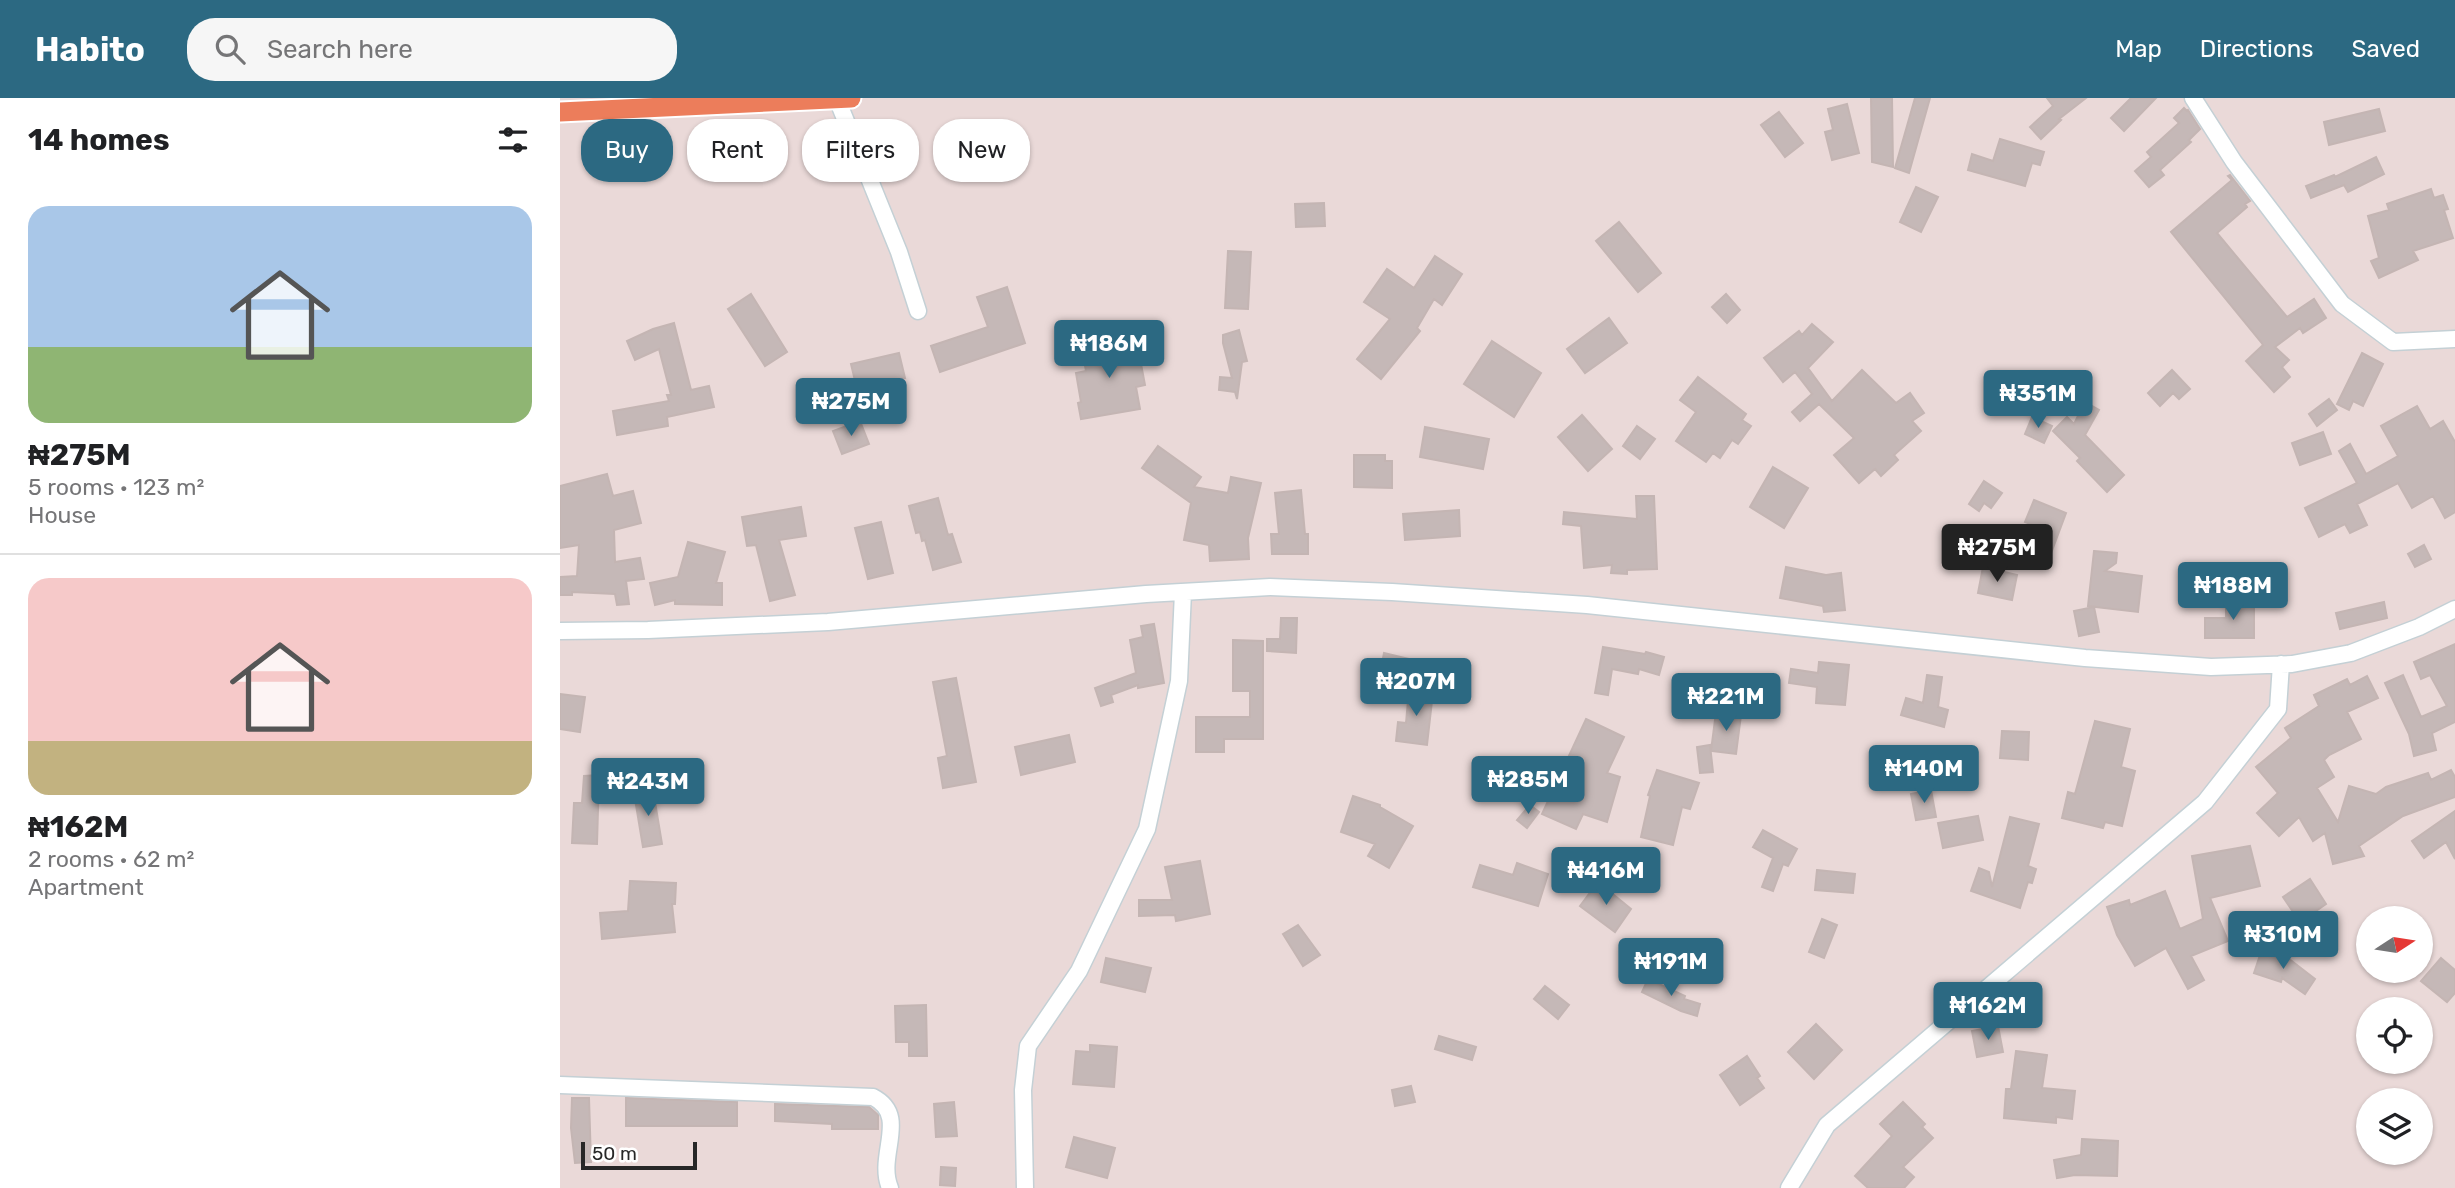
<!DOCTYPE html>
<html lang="en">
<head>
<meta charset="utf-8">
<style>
	body { margin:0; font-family:Rubik,sans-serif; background:#f6f6f6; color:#202124; height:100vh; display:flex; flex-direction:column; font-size:26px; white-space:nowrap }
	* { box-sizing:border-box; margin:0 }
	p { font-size:23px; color:#757577 }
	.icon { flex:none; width:38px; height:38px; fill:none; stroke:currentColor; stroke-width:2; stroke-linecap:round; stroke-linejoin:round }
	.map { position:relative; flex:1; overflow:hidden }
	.panel { display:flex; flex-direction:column; background:#fff; width:560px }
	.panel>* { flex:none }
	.hud { position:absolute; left:21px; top:21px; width:665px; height:63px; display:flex; gap:14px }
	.needle { width:46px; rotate:78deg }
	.fabs { position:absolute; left:1796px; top:808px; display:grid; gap:14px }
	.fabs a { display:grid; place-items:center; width:77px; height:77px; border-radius:50%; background:#fff; box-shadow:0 2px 5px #0004; font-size:35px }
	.scale { position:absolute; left:21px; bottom:18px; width:116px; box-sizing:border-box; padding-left:7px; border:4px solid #272727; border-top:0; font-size:19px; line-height:24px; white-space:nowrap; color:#272727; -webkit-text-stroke:5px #fff; paint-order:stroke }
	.price { position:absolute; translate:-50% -60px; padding:0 16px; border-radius:7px; background:#2c6982; color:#fff; font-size:23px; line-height:46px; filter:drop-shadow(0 2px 4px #0008) }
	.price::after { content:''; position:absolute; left:50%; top:42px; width:21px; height:16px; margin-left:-10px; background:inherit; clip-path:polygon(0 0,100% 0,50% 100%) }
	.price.current { background:#222; color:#fff }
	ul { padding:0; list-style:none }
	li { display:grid; align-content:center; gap:14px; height:371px; padding:0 28px }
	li+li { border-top:2px solid #e0e0e0 }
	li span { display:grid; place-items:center; height:217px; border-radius:21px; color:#555 }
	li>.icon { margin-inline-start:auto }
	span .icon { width:126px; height:126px; fill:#fffc; stroke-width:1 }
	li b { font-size:30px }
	h2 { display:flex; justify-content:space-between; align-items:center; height:84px; padding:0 28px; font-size:30px }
	.chip { padding:0 24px; border-radius:28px; background:#fff; box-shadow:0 2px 5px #0004; font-size:24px; line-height:63px }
	.chip.current { background:#2c6982; color:#fff }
	header { display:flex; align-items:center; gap:42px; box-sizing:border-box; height:98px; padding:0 35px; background:#2c6982; color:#fff }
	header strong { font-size:33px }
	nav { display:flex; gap:38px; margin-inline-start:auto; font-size:24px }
	.search { width:490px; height:63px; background:#f6f6f6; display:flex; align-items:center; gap:18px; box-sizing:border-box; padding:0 24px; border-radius:28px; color:#757577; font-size:26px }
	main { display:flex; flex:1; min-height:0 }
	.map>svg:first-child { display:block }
</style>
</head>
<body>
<header>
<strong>Habito</strong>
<div class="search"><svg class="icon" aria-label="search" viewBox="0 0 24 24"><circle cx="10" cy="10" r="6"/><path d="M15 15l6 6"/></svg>Search here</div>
<nav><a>Map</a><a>Directions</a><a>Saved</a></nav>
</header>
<main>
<section class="panel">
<h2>14 homes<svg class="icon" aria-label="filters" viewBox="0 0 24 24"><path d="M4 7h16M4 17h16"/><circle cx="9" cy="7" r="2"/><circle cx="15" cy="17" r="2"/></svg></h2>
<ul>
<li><span style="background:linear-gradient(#a9c7e8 65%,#8fb573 0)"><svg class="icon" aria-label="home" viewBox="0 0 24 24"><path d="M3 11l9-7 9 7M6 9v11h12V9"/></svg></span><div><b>₦275M</b><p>5 rooms · 123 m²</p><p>House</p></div></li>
<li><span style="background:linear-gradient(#f6c9c9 75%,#c2b280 0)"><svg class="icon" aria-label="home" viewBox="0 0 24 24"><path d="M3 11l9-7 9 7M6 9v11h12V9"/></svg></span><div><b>₦162M</b><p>2 rooms · 62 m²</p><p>Apartment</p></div></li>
</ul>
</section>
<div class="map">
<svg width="1895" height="1090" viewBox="0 0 1895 1090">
	<rect width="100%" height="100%" fill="#ead9d8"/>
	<path fill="#c5b8b7" stroke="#c4b5b3" stroke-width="2" d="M 1311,0 L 1332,0 L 1333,69 L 1312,64 Z
		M 1355,0 L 1370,0 L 1349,75 L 1335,70 Z
		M 1487,0 L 1526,0 L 1499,21 L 1501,22 L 1481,41 L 1470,29 L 1493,8 Z
		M 1571,0 L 1596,0 L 1564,33 L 1551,20 Z
		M 1287,6 L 1299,55 L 1272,62 L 1265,34 L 1273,32 L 1268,11 Z
		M 1624,10 L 1627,13 L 1628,12 L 1640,31 L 1629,42 L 1631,44 L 1600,72 L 1604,77 L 1589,89 L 1575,73 L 1591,59 L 1587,54 L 1619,25 L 1614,20 Z
		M 1819,11 L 1825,33 L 1769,47 L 1764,24 Z
		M 1219,14 L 1243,45 L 1225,59 L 1201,27 Z
		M 1440,41 L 1484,54 L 1480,67 L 1472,65 L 1465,88 L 1408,72 L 1412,56 L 1433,63 Z
		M 1816,59 L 1824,76 L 1788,94 L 1784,87 L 1751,100 L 1746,88 L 1774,77 L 1775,79 Z
		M 1670,77 L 1690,103 L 1685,106 L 1687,109 L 1657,135 L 1727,219 L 1754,201 L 1766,220 L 1743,235 L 1740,230 L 1715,249 L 1729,262 L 1722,269 L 1730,279 L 1714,294 L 1686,263 L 1703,247 L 1701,244 L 1611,134 L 1672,82 L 1668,78 Z
		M 1356,89 L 1378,99 L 1361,134 L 1340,124 Z
		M 1871,91 L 1874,100 L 1883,97 L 1888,111 L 1884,112 L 1893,140 L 1853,153 L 1858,162 L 1819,180 L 1811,163 L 1819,160 L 1808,118 L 1829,112 L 1827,106 Z
		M 764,105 L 765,128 L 736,129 L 735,106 Z
		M 1059,124 L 1101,175 L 1078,194 L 1036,143 Z
		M 668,153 L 691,154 L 688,211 L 665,210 Z
		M 875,158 L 902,176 L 882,207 L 874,201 L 857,230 L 860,233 L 821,281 L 797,261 L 830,221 L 804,204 L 827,171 L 854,190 Z
		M 447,189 L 465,245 L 380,274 L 371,248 L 428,229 L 417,199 Z
		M 191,196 L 227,254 L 205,268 L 168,211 Z
		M 1166,196 L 1180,212 L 1167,225 L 1152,209 Z
		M 1049,220 L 1067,245 L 1025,275 L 1007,251 Z
		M 114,225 L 131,292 L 149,288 L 154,309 L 107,319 L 108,328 L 57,337 L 53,313 L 109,303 L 107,297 L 111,297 L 99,251 L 75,262 L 67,243 L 93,231 Z
		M 1252,226 L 1273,244 L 1248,270 L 1272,303 L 1302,272 L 1336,305 L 1350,295 L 1364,315 L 1352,323 L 1361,333 L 1334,357 L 1338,362 L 1321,378 L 1315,371 L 1299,385 L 1274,357 L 1294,340 L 1259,306 L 1240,323 L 1232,314 L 1252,296 L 1235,274 L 1223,284 L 1204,260 L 1239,233 L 1242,237 Z
		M 679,232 L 687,263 L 682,264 L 677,301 L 675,294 L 659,292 L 660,279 L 672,280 L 663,245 L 663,237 Z
		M 932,243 L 981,275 L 954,319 L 904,286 Z
		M 558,244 L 559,247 L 573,244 L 577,266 L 581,266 L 585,287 L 576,289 L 580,311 L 521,321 L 518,305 L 521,304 L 516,275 L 526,273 L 522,251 Z
		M 339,255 L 345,280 L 297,291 L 291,266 Z
		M 1802,255 L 1823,266 L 1803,308 L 1793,303 L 1789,312 L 1777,306 Z
		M 1612,272 L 1630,291 L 1619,301 L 1613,295 L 1600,308 L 1588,295 Z
		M 1138,279 L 1186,316 L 1182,322 L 1191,328 L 1178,346 L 1172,342 L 1160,360 L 1153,355 L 1146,364 L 1116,343 L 1136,314 L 1120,302 Z
		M 1769,301 L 1777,312 L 1757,328 L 1749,316 Z
		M 1525,304 L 1539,312 L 1525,337 L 1564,377 L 1547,394 L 1517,363 L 1520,360 L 1493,333 L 1507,319 L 1514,326 Z
		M 1857,308 L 1870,331 L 1883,323 L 1895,344 L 1895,414 L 1885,420 L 1873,398 L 1852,410 L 1838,385 L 1797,406 L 1807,427 L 1790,435 L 1785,426 L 1759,439 L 1745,410 L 1797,385 L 1779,353 L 1790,346 L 1806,376 L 1838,358 L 1821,328 Z
		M 1022,317 L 1052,351 L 1028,373 L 998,339 Z
		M 1472,319 L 1492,328 L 1484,345 L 1465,336 Z
		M 300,323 L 309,346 L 282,356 L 273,333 Z
		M 1077,328 L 1095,341 L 1080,361 L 1063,348 Z
		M 865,329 L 929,341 L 923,371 L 860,359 Z
		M 1763,334 L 1771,356 L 1740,367 L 1732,345 Z
		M 598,348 L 641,379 L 634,389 L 668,395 L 671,379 L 701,385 L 688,440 L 689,461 L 650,463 L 649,447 L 624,442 L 631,405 L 582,370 Z
		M 794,357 L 825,357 L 825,363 L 832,363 L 832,390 L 794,389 Z
		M 1213,369 L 1248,390 L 1224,430 L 1190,409 Z
		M 47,376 L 53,398 L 73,393 L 81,425 L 54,432 L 55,464 L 80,460 L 84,481 L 66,483 L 69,506 L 57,507 L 55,496 L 12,494 L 12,497 L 0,497 L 0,479 L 17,478 L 19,447 L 0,450 L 0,388 Z
		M 1424,383 L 1442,395 L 1431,410 L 1424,405 L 1419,413 L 1409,406 Z
		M 741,392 L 745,436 L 748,436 L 748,456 L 712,456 L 711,436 L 719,436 L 715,395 Z
		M 1076,398 L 1094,398 L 1097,471 L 1067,472 L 1067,476 L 1051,475 L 1052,467 L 1024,470 L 1021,428 L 1003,426 L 1004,414 L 1077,421 Z
		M 378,400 L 388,437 L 392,436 L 401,464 L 373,472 L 365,442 L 362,443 L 360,434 L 356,435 L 349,408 Z
		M 1474,402 L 1506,415 L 1490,458 L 1472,451 L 1481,430 L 1465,424 Z
		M 241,409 L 246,438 L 219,442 L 235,497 L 210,503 L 196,447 L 187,448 L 182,419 Z
		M 899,412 L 900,438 L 845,442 L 843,416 Z
		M 321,424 L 333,475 L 308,481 L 295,430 Z
		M 128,444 L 165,454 L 156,485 L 162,485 L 162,507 L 115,506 L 115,502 L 95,507 L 90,485 L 118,479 Z
		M 1864,447 L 1871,461 L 1855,469 L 1848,456 Z
		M 1534,453 L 1557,455 L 1556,465 L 1545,473 L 1582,478 L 1578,514 L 1528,508 Z
		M 1226,469 L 1266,477 L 1281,475 L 1285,512 L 1264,514 L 1263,508 L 1220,500 Z
		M 1423,469 L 1457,477 L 1452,502 L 1418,495 Z
		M 1666,504 L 1694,504 L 1694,540 L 1645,540 L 1645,520 L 1666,520 Z
		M 1824,504 L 1827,520 L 1780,531 L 1776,515 Z
		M 1534,509 L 1539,534 L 1519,538 L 1514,513 Z
		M 721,520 L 737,520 L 736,555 L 707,553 L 707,541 L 720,541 Z
		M 594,526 L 604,585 L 578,590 L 578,587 L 551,597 L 553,604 L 541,608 L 535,590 L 576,575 L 570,542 L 583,539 L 581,528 Z
		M 673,542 L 703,543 L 703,641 L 664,641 L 664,654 L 636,654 L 636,619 L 690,619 L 690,593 L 673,593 Z
		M 1895,546 L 1895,624 L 1872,635 L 1876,652 L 1854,658 L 1849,636 L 1825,585 L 1843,577 L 1861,619 L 1887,608 L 1870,577 L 1861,581 L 1854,564 Z
		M 1043,549 L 1085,556 L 1086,554 L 1104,559 L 1099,577 L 1079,571 L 1078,576 L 1052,571 L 1048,597 L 1035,595 Z
		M 824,555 L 849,561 L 845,581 L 820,576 Z
		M 1259,564 L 1289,567 L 1285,607 L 1256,605 L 1257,589 L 1229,585 L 1231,571 L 1258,575 Z
		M 1367,577 L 1382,579 L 1378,609 L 1388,612 L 1384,629 L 1341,617 L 1346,600 L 1363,605 Z
		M 1807,578 L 1818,600 L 1787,614 L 1801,641 L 1769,657 L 1764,662 L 1774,679 L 1757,690 L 1778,724 L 1789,688 L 1816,696 L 1826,689 L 1868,675 L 1871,682 L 1891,672 L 1895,679 L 1895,699 L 1843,718 L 1799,748 L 1804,758 L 1773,766 L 1765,735 L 1753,743 L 1739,719 L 1719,738 L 1697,715 L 1718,695 L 1696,669 L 1731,640 L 1725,630 L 1759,608 L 1754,597 L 1787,581 L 1790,587 Z
		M 396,580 L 416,684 L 383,690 L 378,660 L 387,658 L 373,584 Z
		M 849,591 L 873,594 L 867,647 L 836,643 L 838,624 L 846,625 Z
		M 0,596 L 25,599 L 20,634 L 0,631 Z
		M 1156,614 L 1181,617 L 1176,656 L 1151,653 Z
		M 1026,621 L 1064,639 L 1047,675 L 1060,679 L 1047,724 L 1023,716 L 1016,731 L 982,716 Z
		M 1535,623 L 1570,631 L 1561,669 L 1575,673 L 1562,728 L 1545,724 L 1543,730 L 1502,720 L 1508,694 L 1515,696 Z
		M 1442,633 L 1469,634 L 1468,662 L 1440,660 Z
		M 509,637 L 515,664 L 461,677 L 455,649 Z
		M 1150,647 L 1153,674 L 1140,675 L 1137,649 Z
		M 1097,672 L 1139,685 L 1130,711 L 1122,709 L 1113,747 L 1081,739 L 1090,698 L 1088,697 Z
		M 39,677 L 37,746 L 12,745 L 14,705 L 22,705 L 24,678 Z
		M 93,692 L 102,746 L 83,749 L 74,695 Z
		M 1371,692 L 1376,719 L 1356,722 L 1351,696 Z
		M 793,698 L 820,707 L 820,709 L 853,728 L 829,770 L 808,758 L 815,746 L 781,734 Z
		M 970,707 L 979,714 L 967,730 L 957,722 Z
		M 1895,713 L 1895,761 L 1886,744 L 1864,760 L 1852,743 Z
		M 1418,718 L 1423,742 L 1383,750 L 1378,725 Z
		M 1450,719 L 1479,726 L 1468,768 L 1476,771 L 1472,785 L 1468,784 L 1460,810 L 1411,793 L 1419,770 L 1429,774 L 1432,789 Z
		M 1203,732 L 1237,751 L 1228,768 L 1223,766 L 1213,793 L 1202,789 L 1213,760 L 1193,749 Z
		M 1690,748 L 1700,788 L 1650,800 L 1668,843 L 1631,858 L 1644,882 L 1628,891 L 1606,850 L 1575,868 L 1557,837 L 1547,809 L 1569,802 L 1570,807 L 1605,793 L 1620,831 L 1643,821 L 1632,758 Z
		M 640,763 L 650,816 L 616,823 L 615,817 L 579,818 L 579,802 L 612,802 L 605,769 Z
		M 957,765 L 988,776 L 978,808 L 913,789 L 920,767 L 953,777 Z
		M 1257,772 L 1295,776 L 1293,795 L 1255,792 Z
		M 1750,781 L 1766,806 L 1740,824 L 1723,799 Z
		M 70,783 L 116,785 L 115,806 L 112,806 L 115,834 L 42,841 L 40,815 L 68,813 Z
		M 1038,784 L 1071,811 L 1055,834 L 1020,808 Z
		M 1262,821 L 1277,827 L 1264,860 L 1249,854 Z
		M 738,827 L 760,857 L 743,868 L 723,836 Z
		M 1702,851 L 1729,861 L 1755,881 L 1745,896 L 1722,880 L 1721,884 L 1694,875 Z
		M 546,860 L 591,870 L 585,894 L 541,884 Z
		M 1881,860 L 1895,872 L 1895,895 L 1887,904 L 1861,883 Z
		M 1088,881 L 1125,898 L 1124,901 L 1140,906 L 1137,918 L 1121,913 L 1082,894 Z
		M 985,888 L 1009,907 L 998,921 L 974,901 Z
		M 366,907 L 367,958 L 349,958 L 349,944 L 336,944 L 335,908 Z
		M 1256,926 L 1282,952 L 1254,981 L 1228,954 Z
		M 1438,928 L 1443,954 L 1417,959 L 1412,933 Z
		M 879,938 L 916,949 L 912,962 L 875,951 Z
		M 530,947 L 557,949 L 554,989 L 513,986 L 516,953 L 530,954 Z
		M 1456,953 L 1487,957 L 1482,990 L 1515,993 L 1512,1021 L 1496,1019 L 1496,1025 L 1444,1020 L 1446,991 L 1451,991 Z
		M 1187,958 L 1200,978 L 1197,980 L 1204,990 L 1180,1007 L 1160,977 Z
		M 851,988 L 855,1004 L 835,1008 L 832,992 Z
		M 12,1000 L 29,1000 L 31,1064 L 15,1065 L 11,1030 Z
		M 66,1000 L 177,1004 L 177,1028 L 66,1028 Z
		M 394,1004 L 397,1038 L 376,1039 L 374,1006 Z
		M 1343,1004 L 1365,1026 L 1362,1029 L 1373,1040 L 1343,1069 L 1354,1079 L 1344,1090 L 1308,1090 L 1295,1078 L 1332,1038 L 1320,1026 Z
		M 215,1006 L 309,1009 L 318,1017 L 318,1031 L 272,1031 L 272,1026 L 215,1023 Z
		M 514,1039 L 555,1050 L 547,1080 L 506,1069 Z
		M 1522,1041 L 1558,1043 L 1557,1078 L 1515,1077 L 1497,1080 L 1494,1062 L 1521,1057 Z
		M 381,1069 L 396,1070 L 395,1088 L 380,1087 Z"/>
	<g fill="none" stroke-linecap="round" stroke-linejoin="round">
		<g stroke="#c4d0d5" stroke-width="19">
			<path id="minor" d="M 1633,0 L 1674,64 L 1782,206 L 1833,244 L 1895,241
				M 277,1 L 339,154 L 358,213
				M 0,533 L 88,532 L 268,524 L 586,496 L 710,489 L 832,494 L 1027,507 L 1525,560 L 1651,569 L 1732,566 L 1791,555 L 1859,529 L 1895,511
				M 0,987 L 313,999 C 350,1018 316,1057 330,1090
				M 465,1090 L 463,992 L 468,948 L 519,873 L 587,731 L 619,583 L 623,494
				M 1229,1090 L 1267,1027 L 1645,704 L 1718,611 L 1721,566"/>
		</g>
		<g stroke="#fff" stroke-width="23">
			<path id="major" d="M 0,14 L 291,0"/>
		</g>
		<use href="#minor" stroke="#fff" stroke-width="16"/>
		<use href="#major" stroke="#ec7d5b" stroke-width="19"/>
	</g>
</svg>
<div class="fabs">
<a><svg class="needle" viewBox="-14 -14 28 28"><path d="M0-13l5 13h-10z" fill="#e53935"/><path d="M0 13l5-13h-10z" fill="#757577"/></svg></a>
<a><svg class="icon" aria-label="locate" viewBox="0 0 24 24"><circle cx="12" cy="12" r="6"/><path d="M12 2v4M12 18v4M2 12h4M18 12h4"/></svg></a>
<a><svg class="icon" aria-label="layers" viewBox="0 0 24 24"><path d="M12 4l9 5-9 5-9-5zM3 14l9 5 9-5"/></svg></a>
</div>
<div class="scale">50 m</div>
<b class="price" style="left:549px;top:282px">₦186M</b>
<b class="price" style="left:1478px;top:332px">₦351M</b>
<b class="price" style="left:291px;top:340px">₦275M</b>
<b class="price current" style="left:1437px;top:486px">₦275M</b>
<b class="price" style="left:1673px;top:524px">₦188M</b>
<b class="price" style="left:856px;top:620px">₦207M</b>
<b class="price" style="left:1166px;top:635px">₦221M</b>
<b class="price" style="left:1364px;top:707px">₦140M</b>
<b class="price" style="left:968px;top:718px">₦285M</b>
<b class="price" style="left:88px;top:720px">₦243M</b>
<b class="price" style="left:1046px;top:809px">₦416M</b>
<b class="price" style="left:1723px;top:873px">₦310M</b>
<b class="price" style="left:1111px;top:900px">₦191M</b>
<b class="price" style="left:1428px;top:944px">₦162M</b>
<div class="hud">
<a class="chip current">Buy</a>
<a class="chip">Rent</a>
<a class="chip">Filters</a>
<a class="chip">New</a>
</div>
</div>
</main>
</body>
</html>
